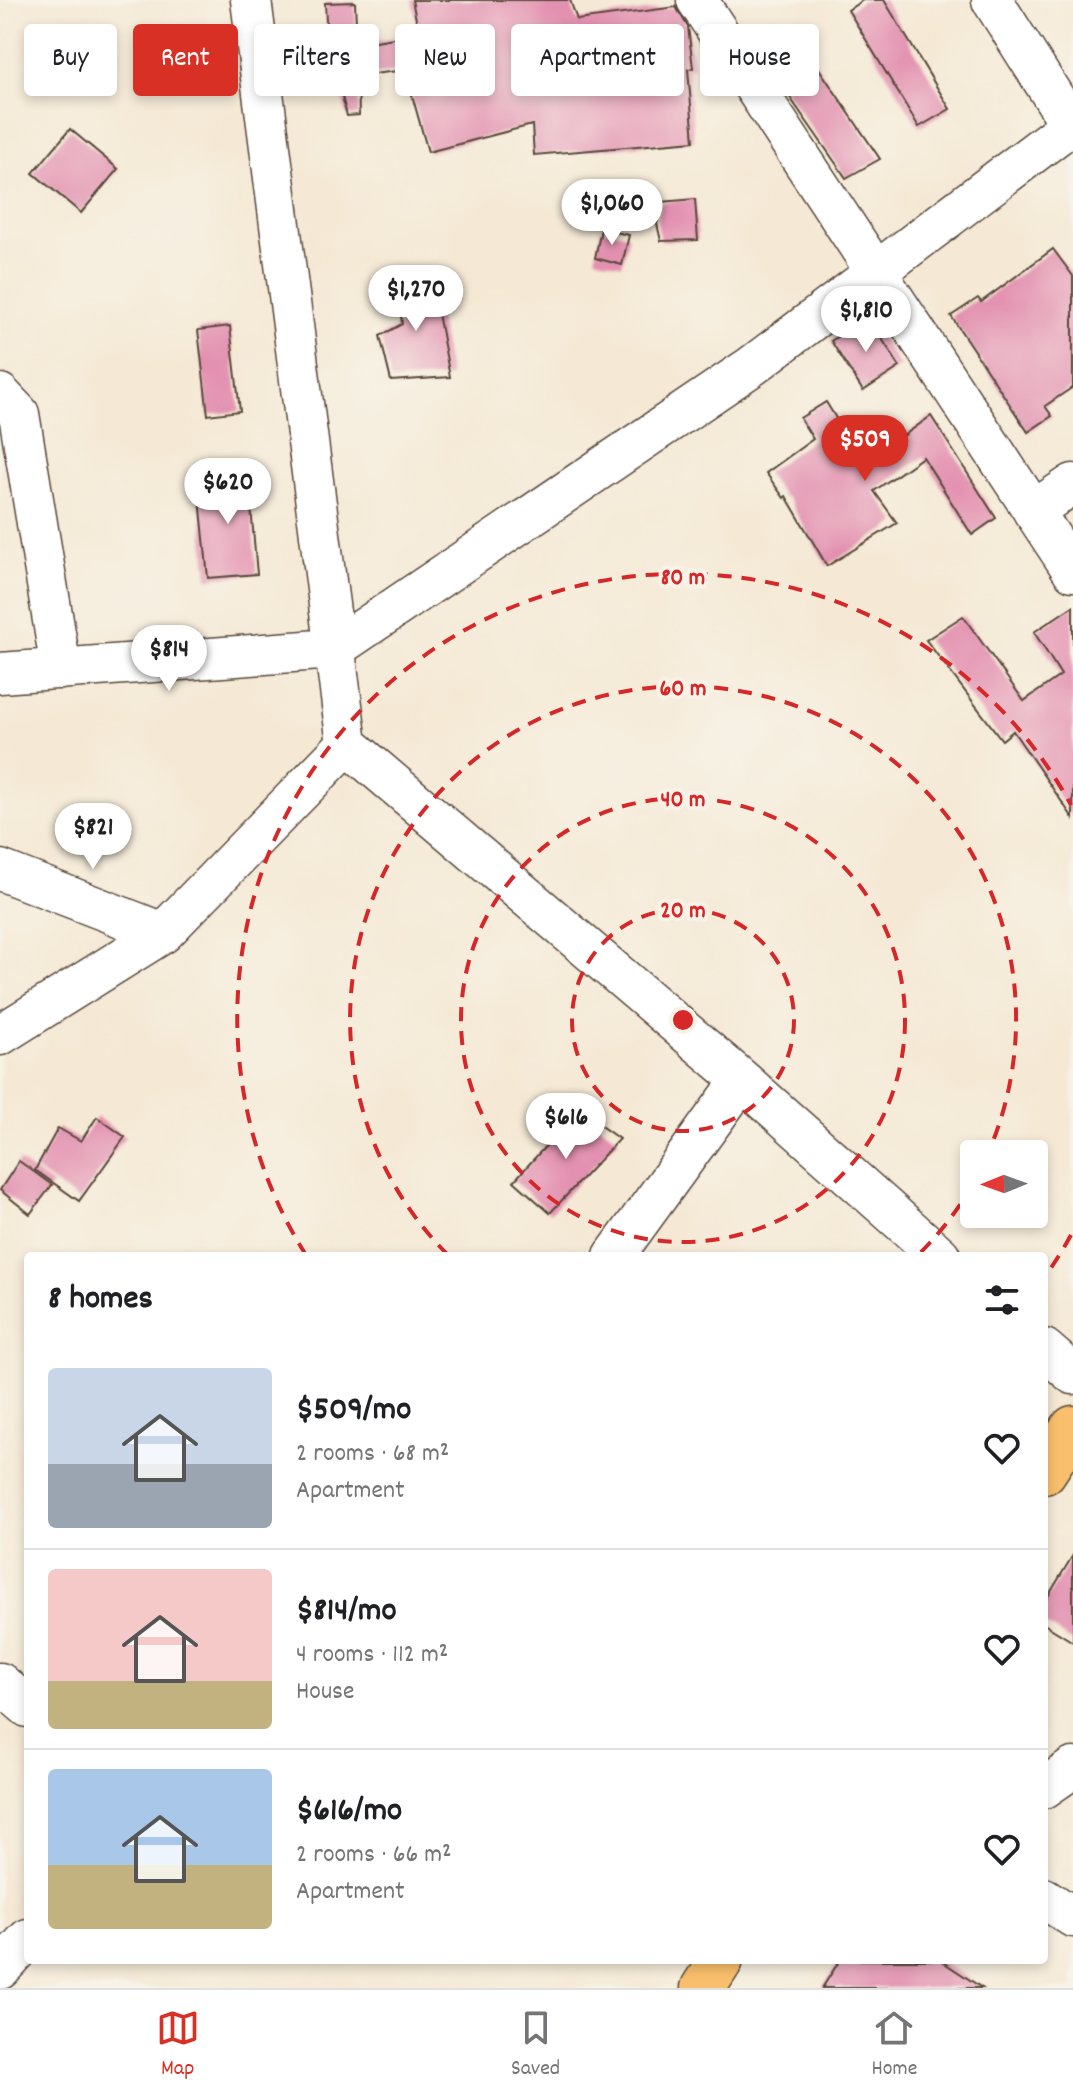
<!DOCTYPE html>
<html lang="en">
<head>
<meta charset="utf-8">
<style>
	body { margin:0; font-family:Dekko,sans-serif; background:#f2f2f2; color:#202124; height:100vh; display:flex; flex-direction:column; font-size:30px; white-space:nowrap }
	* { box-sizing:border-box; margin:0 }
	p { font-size:26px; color:#757577 }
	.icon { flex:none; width:44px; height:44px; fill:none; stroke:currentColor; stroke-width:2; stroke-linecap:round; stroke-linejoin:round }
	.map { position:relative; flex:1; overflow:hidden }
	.sheet { position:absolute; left:24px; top:1252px; width:1024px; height:712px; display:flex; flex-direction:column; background:#fff; border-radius:8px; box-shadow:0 4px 12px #0003 }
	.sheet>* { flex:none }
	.guide { position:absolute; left:24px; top:24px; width:1026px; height:72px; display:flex; gap:16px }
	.needle { width:52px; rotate:269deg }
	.tools { position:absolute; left:960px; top:1140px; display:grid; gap:16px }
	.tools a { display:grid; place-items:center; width:88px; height:88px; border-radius:8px; background:#fff; box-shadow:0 4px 12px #0003; font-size:40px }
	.price { position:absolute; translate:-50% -68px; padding:0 18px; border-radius:28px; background:#fff; color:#222; font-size:26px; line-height:52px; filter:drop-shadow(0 2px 4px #0008) }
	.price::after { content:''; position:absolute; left:50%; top:48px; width:24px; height:18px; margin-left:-12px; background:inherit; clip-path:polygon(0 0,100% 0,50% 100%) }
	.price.on { background:#d93025; color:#fff }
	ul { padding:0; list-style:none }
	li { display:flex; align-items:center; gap:24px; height:200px; padding:0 24px }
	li+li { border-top:2px solid #e0e0e0 }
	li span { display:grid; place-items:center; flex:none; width:224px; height:160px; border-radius:8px; color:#555 }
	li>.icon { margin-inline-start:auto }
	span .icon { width:96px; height:96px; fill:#fffc; stroke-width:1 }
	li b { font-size:34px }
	h2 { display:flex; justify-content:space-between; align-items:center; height:96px; padding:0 24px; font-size:34px }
	.chip { padding:0 28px; border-radius:8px; background:#fff; box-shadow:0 4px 12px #0003; font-size:28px; line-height:72px }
	.chip.on { background:#d93025; color:#fff }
	.tabs { display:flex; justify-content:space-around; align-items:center; height:112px; border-top:2px solid #e0e0e0; background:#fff; font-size:22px; color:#757577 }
	.tabs a { display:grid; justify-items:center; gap:4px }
	.tabs .on { color:#d93025 }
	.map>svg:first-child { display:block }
</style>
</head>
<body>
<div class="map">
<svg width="1073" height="1988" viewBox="0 0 1073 1988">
	<rect width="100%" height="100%" fill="#f7f3e8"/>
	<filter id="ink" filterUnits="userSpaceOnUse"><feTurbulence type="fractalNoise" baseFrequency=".0125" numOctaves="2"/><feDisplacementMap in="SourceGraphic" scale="16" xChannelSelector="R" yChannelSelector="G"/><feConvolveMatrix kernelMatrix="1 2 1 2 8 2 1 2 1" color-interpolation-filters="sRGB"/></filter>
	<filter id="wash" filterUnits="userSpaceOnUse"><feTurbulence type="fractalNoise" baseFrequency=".006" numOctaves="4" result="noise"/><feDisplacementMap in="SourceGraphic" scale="32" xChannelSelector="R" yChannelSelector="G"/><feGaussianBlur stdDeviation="1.8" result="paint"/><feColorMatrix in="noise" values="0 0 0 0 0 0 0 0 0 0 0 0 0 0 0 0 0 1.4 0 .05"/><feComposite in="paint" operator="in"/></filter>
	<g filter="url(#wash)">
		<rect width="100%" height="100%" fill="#f5e9d5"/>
		<g id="blocks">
			<path fill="#e391b0" d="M 412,0 L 570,0 L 577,20 L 676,7 L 688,27 L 693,68 L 688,69 L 694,141 L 534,155 L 532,125 L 428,152 L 405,70 L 358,76 L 359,115 L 347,116 L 327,38 L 325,3 L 355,2 L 357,44 L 419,34 Z
				M 863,0 L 884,0 L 950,109 L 919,127 L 848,10 Z
				M 799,39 L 880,159 L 846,178 L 766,63 Z
				M 70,129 L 118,169 L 81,213 L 33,173 Z
				M 695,199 L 698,240 L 661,241 L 657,224 L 661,202 Z
				M 601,229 L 629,235 L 622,265 L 595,258 Z
				M 1053,249 L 1073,276 L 1073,387 L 1045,406 L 1052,416 L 1028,432 L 951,316 L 978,298 L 981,302 Z
				M 430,271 L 450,377 L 391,381 L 380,336 L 402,324 L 396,275 Z
				M 868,317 L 900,367 L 863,391 L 831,341 Z
				M 230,326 L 240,411 L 208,415 L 198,330 Z
				M 826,402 L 864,464 L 931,416 L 996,518 L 972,535 L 923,457 L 874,491 L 897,523 L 827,566 L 786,496 L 784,498 L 766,473 L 813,439 L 800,418 Z
				M 248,474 L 257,574 L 208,578 L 198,479 Z
				M 1073,606 L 1073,818 L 1013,731 L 1002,740 L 926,640 L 963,616 L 1024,701 L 1061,675 L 1034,632 Z
				M 578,1110 L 619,1139 L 550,1213 L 514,1181 Z
				M 97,1117 L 125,1137 L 79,1201 L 35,1170 L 58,1128 L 81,1141 Z
				M 19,1161 L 52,1185 L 30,1214 L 0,1190 Z
				M 1073,1555 L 1073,1642 L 1044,1624 L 1044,1603 Z
				M 840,1960 L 940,1960 L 982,1988 L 822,1988 Z"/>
		</g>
	</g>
	<g filter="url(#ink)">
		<use href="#blocks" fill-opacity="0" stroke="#574739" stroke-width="2"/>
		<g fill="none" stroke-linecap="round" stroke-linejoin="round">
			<g stroke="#574739" stroke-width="43">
				<path id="minor" d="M 697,0 L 1073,571
					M 992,0 L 1073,128
					M 0,394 L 19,414 L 61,669
					M 1033,511 L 1073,484
					M 0,673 L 334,649 L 752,366 L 1073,123
					M 347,744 L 742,1080 L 940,1256
					M 0,870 L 163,933
					M 0,1035 L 163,933 L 347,744 L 251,0
					M 614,1256 L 742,1080
					M 1044,1349 L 1073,1374
					M 0,1683 L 28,1707
					M 1044,1788 L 1073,1768
					M 1044,1898 L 1073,1917
					M 0,1969 L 28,1939"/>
			</g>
			<g stroke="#574739" stroke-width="47">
				<path id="major" d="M 1044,1472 L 1073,1428
					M 703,1988 L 721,1960"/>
			</g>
			<use href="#minor" stroke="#fff" stroke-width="40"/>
			<use href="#major" stroke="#f9bf6c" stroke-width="44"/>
		</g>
	</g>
	<g fill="none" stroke="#d62828" stroke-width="4" stroke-dasharray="14 10">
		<circle cx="683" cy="1020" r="111"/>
		<circle cx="683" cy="1020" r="222"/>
		<path d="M973 1184A333 333 0 0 1 918 1255M448 1255A333 333 0 1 1 988 1153"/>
		<path d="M1071 1235A444 444 0 0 1 1044 1278M306 1255A444 444 0 1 1 1071 805"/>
	</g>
	<circle cx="683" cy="1020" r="12" fill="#d62828" stroke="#f7f3e8" stroke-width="4"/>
	<g font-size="24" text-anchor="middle" font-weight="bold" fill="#d62828" stroke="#f7f3e8" stroke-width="8" stroke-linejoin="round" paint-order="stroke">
		<text x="683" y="584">80 m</text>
		<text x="683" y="695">60 m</text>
		<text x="683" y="806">40 m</text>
		<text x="683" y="917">20 m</text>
	</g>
</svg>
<div class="tools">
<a><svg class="needle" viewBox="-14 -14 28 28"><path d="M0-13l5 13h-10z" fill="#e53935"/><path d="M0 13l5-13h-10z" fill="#757577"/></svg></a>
</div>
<b class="price" style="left:612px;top:247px">$1,060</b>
<b class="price" style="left:416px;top:333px">$1,270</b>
<b class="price" style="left:866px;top:354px">$1,810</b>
<b class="price on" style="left:865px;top:483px">$509</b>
<b class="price" style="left:228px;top:526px">$620</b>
<b class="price" style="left:169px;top:693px">$814</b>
<b class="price" style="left:93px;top:871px">$821</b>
<b class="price" style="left:566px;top:1161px">$616</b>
<div class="guide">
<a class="chip">Buy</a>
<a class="chip on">Rent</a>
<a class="chip">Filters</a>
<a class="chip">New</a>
<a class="chip">Apartment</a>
<a class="chip">House</a>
</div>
<section class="sheet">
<h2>8 homes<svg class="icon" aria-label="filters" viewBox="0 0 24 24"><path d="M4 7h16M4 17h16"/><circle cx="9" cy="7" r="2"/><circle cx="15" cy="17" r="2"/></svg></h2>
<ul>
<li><span style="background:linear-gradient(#c9d6e8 60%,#9aa5b1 0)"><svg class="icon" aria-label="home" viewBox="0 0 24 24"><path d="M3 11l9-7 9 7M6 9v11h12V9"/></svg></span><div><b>$509/mo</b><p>2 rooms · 68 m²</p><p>Apartment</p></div><svg class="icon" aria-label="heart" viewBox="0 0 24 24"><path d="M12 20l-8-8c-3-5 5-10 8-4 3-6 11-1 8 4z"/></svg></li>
<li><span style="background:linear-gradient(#f6c9c9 70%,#c2b280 0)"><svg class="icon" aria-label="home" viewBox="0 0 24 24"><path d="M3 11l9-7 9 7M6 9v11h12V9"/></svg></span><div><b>$814/mo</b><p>4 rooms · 112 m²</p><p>House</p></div><svg class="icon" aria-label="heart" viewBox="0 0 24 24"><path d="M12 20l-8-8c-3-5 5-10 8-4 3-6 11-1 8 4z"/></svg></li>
<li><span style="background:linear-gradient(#a9c7e8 60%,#c2b280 0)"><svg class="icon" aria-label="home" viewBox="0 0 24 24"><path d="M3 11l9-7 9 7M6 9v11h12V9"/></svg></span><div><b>$616/mo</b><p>2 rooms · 66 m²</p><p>Apartment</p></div><svg class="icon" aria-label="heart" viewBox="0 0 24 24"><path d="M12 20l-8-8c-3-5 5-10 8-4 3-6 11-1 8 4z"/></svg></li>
</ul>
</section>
</div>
<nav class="tabs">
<a class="on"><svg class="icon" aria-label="map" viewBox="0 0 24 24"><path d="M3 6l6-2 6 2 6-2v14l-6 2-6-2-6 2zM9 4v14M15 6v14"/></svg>Map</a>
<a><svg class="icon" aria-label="saved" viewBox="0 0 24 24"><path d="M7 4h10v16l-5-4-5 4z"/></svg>Saved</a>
<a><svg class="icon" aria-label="home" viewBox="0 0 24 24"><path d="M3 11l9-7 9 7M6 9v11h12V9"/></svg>Home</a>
</nav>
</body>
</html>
